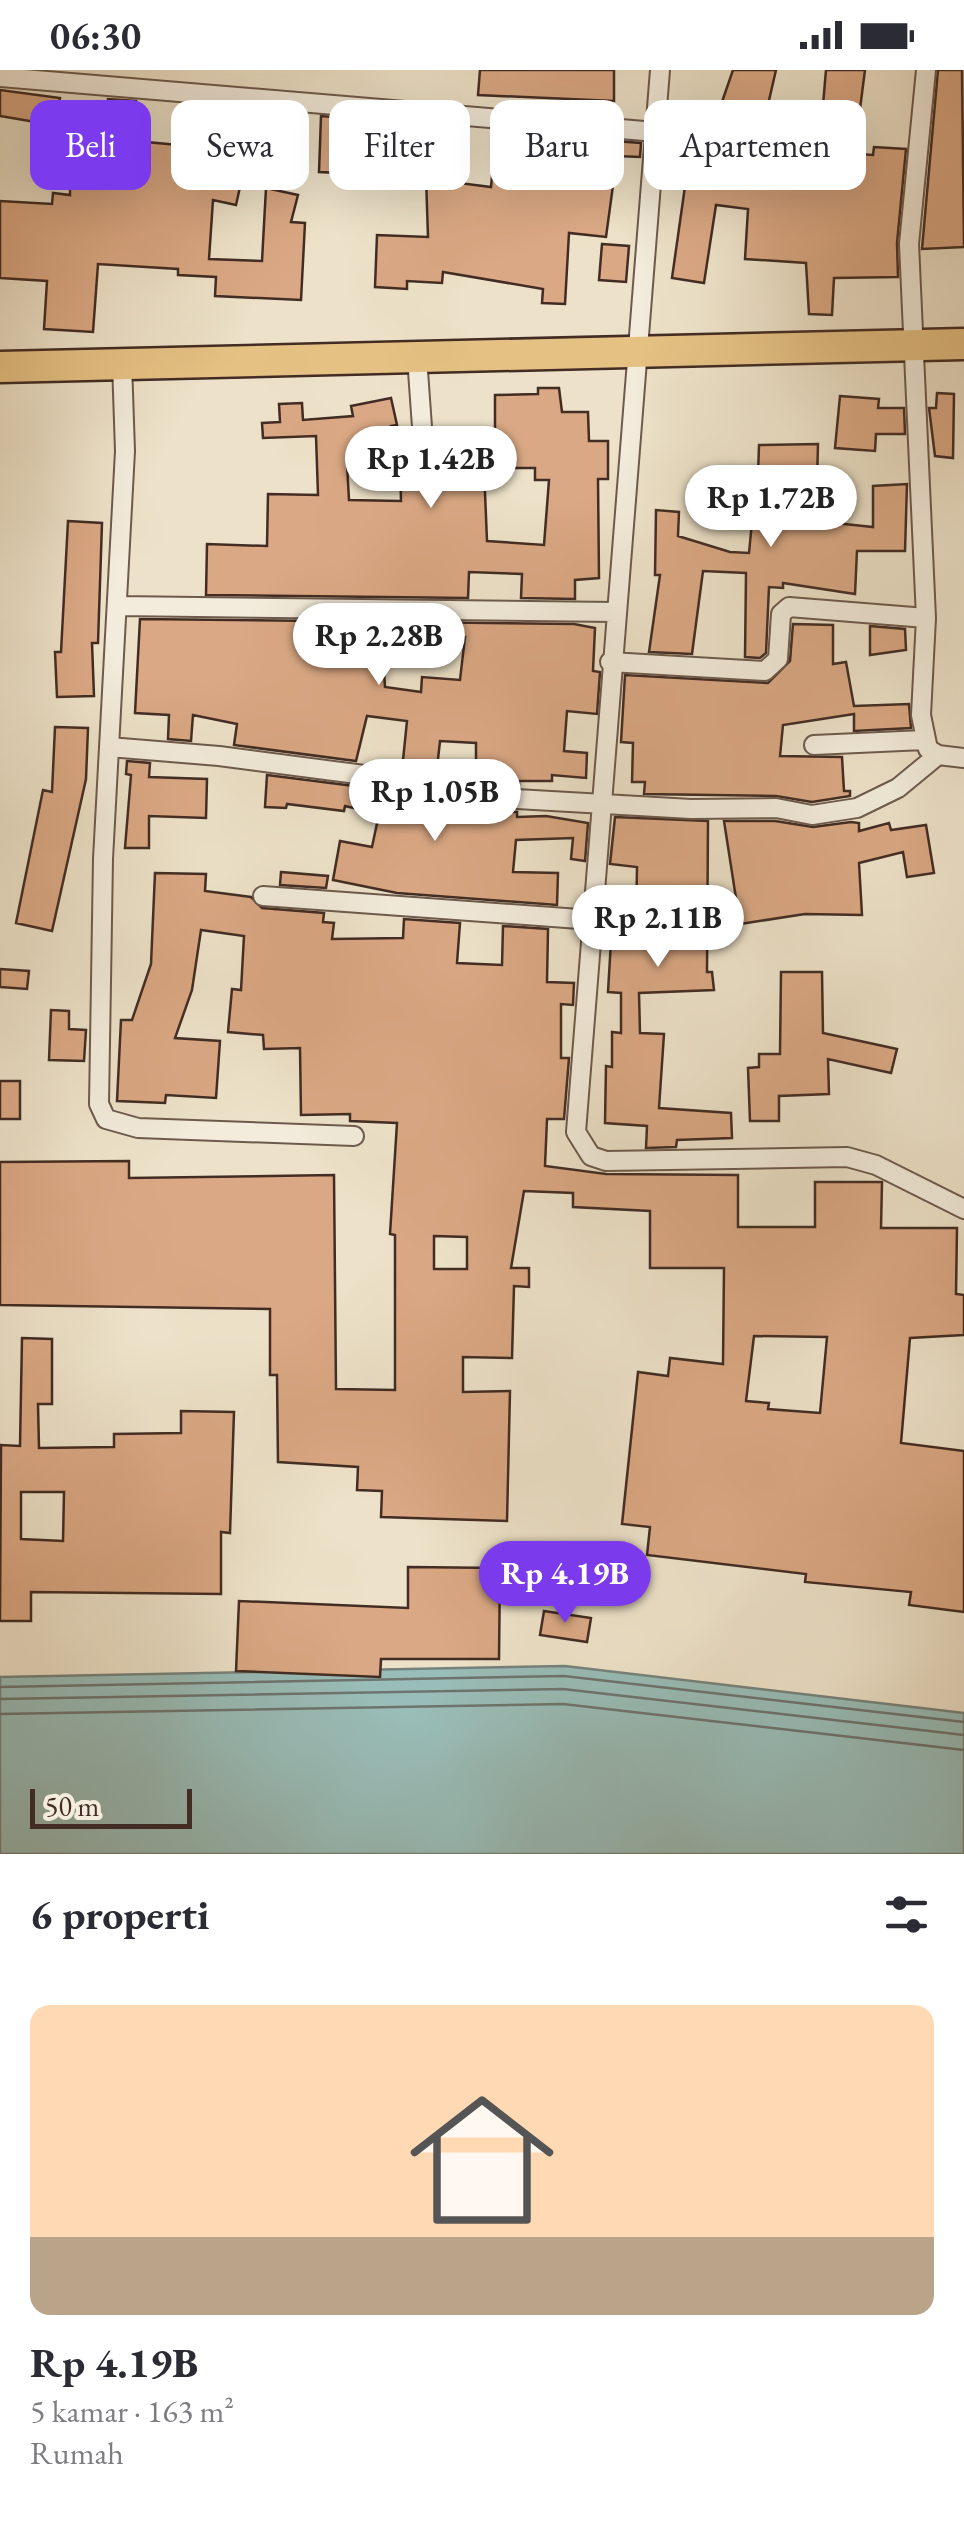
<!DOCTYPE html>
<html lang="id">
<head>
<meta charset="utf-8">
<style>
	body { margin:0; font-family:"EB Garamond",serif; background:#f2f2f3; color:#2b2b33; height:100vh; display:flex; flex-direction:column; font-size:38px; white-space:nowrap }
	* { box-sizing:border-box; margin:0 }
	p { font-size:32px; color:#7c7c81 }
	.icon { flex:none; width:55px; height:55px; fill:none; stroke:currentColor; stroke-width:2; stroke-linecap:round; stroke-linejoin:round }
	.map { position:relative; height:1784px; overflow:hidden }
	.sheet { display:flex; flex-direction:column; background:#fff; flex:1 }
	.sheet>* { flex:none }
	.top-card { position:absolute; left:30px; top:30px; width:905px; height:90px; display:flex; gap:20px }
	.scale { position:absolute; left:30px; bottom:25px; width:162px; box-sizing:border-box; padding-left:10px; border:5px solid #422c23; border-top:0; font-size:28px; line-height:35px; white-space:nowrap; color:#422c23; -webkit-text-stroke:8px #f3ecdc; paint-order:stroke }
	.price { position:absolute; translate:-50% -85px; padding:0 22px; border-radius:35px; background:#fff; color:#222; font-size:32px; line-height:65px; filter:drop-shadow(0 2px 5px #0008) }
	.price::after { content:''; position:absolute; left:50%; top:60px; width:30px; height:22px; margin-left:-15px; background:inherit; clip-path:polygon(0 0,100% 0,50% 100%) }
	.price.current { background:#7c3aed; color:#fff }
	ul { padding:0; list-style:none }
	li { display:grid; align-content:center; gap:20px; height:530px; padding:0 30px }
	li+li { border-top:2px solid #e1e1e2 }
	li span { display:grid; place-items:center; height:310px; border-radius:20px; color:#555 }
	li>.icon { margin-inline-start:auto }
	span .icon { width:180px; height:180px; fill:#fffc; stroke-width:1 }
	li b { font-size:42px }
	h2 { display:flex; justify-content:space-between; align-items:center; height:120px; padding:0 30px; font-size:42px }
	.pill { padding:0 35px; border-radius:20px; background:#fff; box-shadow:0 10px 40px #0002; font-size:35px; line-height:90px }
	.pill.current { background:#7c3aed; color:#fff }
	.status { display:flex; justify-content:space-between; align-items:center; height:70px; padding:0 50px; background:#fff; direction:ltr }
	.status svg { height:28px; fill:currentColor }
	.map>svg:first-child { display:block }
</style>
</head>
<body>
<div class="status"><b>06:30</b><svg viewBox="0 0 49 12"><path d="M0 12V9h3v3zM5 12V6h3v6zM10 12V3h3v9zM15 12V0h3v12zM26 1h20v11H26zM47 4h2v5h-2z"/></svg></div>
<div class="map">
<svg width="964" height="1784" viewBox="0 0 964 1784">
	<rect width="100%" height="100%" fill="#ede2c9"/>
	<filter id="stains"><feTurbulence type="fractalNoise" baseFrequency=".002" numOctaves="4"/><feColorMatrix values="0 0 0 0 .2 0 0 0 0 .09 0 0 0 0 .02 0 0 0 .5 -.17"/></filter>
	<radialGradient id="worn" r=".72"><stop offset=".6" stop-color="#630" stop-opacity="0"/><stop offset="1" stop-color="#630" stop-opacity=".3"/></radialGradient>
	<path fill="#99bdb8" stroke="#76837c" stroke-width="2.5" d="M 565,1596 L 964,1643 L 964,1784 L 0,1784 L 0,1607 Z"/>
	<g fill="none" stroke-linecap="round" stroke-linejoin="round">
		<path stroke="#6e746e" stroke-width="2.5" d="M 0,1617 L 564,1606 L 964,1652
			M 0,1629 L 563,1619 L 964,1665
			M 0,1644 L 563,1634 L 964,1680"/>
	</g>
	<path fill="#daa884" stroke="#422c23" stroke-width="2.5" fill-rule="evenodd" d="M 480,0 L 614,0 L 614,31 L 478,25 Z
		M 733,0 L 776,0 L 764,52 L 819,62 L 816,81 L 873,85 L 874,77 L 906,79 L 897,173 L 898,207 L 834,208 L 832,245 L 809,244 L 806,193 L 745,189 L 748,139 L 716,135 L 704,213 L 672,208 L 692,67 L 670,62 L 674,46 L 714,55 Z
		M 826,0 L 865,0 L 860,39 L 823,35 Z
		M 938,0 L 962,0 L 964,177 L 922,179 Z
		M 0,20 L 60,28 L 59,33 L 108,36 L 108,29 L 136,31 L 136,71 L 210,78 L 212,73 L 248,81 L 236,135 L 213,130 L 209,189 L 262,191 L 266,118 L 298,125 L 291,152 L 305,153 L 301,230 L 215,226 L 216,207 L 178,205 L 178,199 L 98,194 L 93,262 L 44,259 L 47,211 L 0,208 L 0,131 L 52,134 L 53,123 L 70,125 L 71,58 L 0,46 Z
		M 321,46 L 415,54 L 414,83 L 460,85 L 459,113 L 491,117 L 496,62 L 641,73 L 640,87 L 617,86 L 606,167 L 569,163 L 565,234 L 542,233 L 543,219 L 443,202 L 442,213 L 407,211 L 407,219 L 375,217 L 377,165 L 428,167 L 426,107 L 319,102 Z
		M 602,174 L 629,176 L 626,212 L 599,210 Z
		M 538,318 L 559,318 L 562,342 L 588,342 L 589,371 L 608,371 L 608,409 L 598,409 L 599,508 L 575,510 L 575,529 L 521,528 L 522,504 L 469,502 L 468,528 L 206,525 L 207,474 L 267,476 L 268,424 L 318,425 L 316,366 L 263,368 L 262,353 L 280,352 L 279,334 L 302,333 L 303,350 L 353,346 L 351,336 L 391,328 L 397,355 L 391,356 L 395,388 L 347,394 L 349,430 L 401,431 L 400,388 L 433,388 L 435,374 L 495,375 L 495,325 L 538,324 ZM 484,398 L 535,398 L 535,410 L 549,410 L 544,475 L 487,471 Z
		M 937,323 L 954,324 L 953,388 L 935,386 L 929,338 L 936,338 Z
		M 840,326 L 879,329 L 878,338 L 904,338 L 905,364 L 876,364 L 875,381 L 835,378 Z
		M 818,374 L 816,451 L 873,457 L 873,416 L 907,414 L 905,481 L 857,481 L 855,524 L 783,513 L 783,518 L 769,517 L 766,583 L 760,588 L 745,587 L 746,503 L 703,501 L 692,584 L 649,582 L 660,505 L 655,505 L 656,440 L 679,442 L 678,466 L 730,482 L 749,483 L 752,452 L 766,453 L 766,406 L 758,406 L 759,375 Z
		M 68,451 L 102,453 L 98,573 L 92,573 L 94,626 L 57,627 L 55,582 L 61,582 Z
		M 140,549 L 574,554 L 595,558 L 593,601 L 600,602 L 597,644 L 567,641 L 564,681 L 587,683 L 586,708 L 552,705 L 552,711 L 519,711 L 519,717 L 472,714 L 476,707 L 476,673 L 440,671 L 436,707 L 402,700 L 407,651 L 367,646 L 356,691 L 234,675 L 237,654 L 193,645 L 191,671 L 168,669 L 169,645 L 135,643 ZM 417,565 L 465,567 L 460,610 L 422,607 L 421,622 L 385,617 L 383,585 L 417,587 Z
		M 793,554 L 833,555 L 833,594 L 846,592 L 854,636 L 909,634 L 911,658 L 854,661 L 854,644 L 783,655 L 780,686 L 842,687 L 844,721 L 850,721 L 850,726 L 812,732 L 776,726 L 644,724 L 645,712 L 632,712 L 633,673 L 621,672 L 625,605 L 768,613 L 790,591 Z
		M 870,556 L 905,559 L 906,580 L 870,585 Z
		M 55,657 L 88,658 L 86,709 L 52,861 L 16,853 L 43,720 L 52,722 Z
		M 127,691 L 150,693 L 149,707 L 207,709 L 206,748 L 149,746 L 149,778 L 125,778 L 131,705 L 126,704 Z
		M 267,705 L 370,718 L 433,732 L 433,736 L 470,746 L 470,739 L 517,742 L 517,747 L 546,746 L 588,753 L 585,791 L 571,789 L 573,768 L 516,770 L 513,802 L 558,803 L 557,835 L 397,823 L 333,810 L 340,771 L 372,777 L 379,744 L 345,736 L 344,741 L 287,734 L 286,738 L 265,737 Z
		M 615,747 L 708,751 L 707,902 L 712,902 L 714,920 L 639,923 L 640,963 L 664,964 L 659,1038 L 731,1043 L 732,1068 L 677,1070 L 676,1077 L 646,1078 L 647,1056 L 605,1053 L 606,996 L 612,997 L 612,962 L 621,963 L 621,923 L 608,922 L 612,854 L 636,855 L 637,797 L 610,794 Z
		M 724,751 L 775,751 L 813,757 L 851,752 L 859,753 L 859,761 L 889,753 L 891,760 L 926,755 L 934,803 L 907,807 L 903,782 L 859,793 L 862,845 L 805,844 L 740,854 Z
		M 281,802 L 328,806 L 326,818 L 280,815 Z
		M 155,803 L 206,804 L 205,821 L 251,827 L 262,838 L 324,843 L 323,852 L 334,853 L 332,869 L 403,868 L 404,849 L 460,853 L 457,893 L 502,895 L 503,856 L 548,859 L 547,912 L 574,913 L 573,935 L 561,934 L 561,988 L 569,988 L 564,1049 L 547,1049 L 545,1096 L 606,1104 L 738,1105 L 738,1157 L 815,1157 L 815,1112 L 882,1112 L 881,1158 L 957,1158 L 956,1224 L 964,1225 L 964,1265 L 910,1268 L 901,1373 L 964,1381 L 964,1542 L 909,1535 L 911,1522 L 805,1512 L 806,1504 L 647,1485 L 650,1457 L 622,1454 L 638,1302 L 668,1306 L 670,1288 L 723,1294 L 724,1198 L 650,1198 L 650,1141 L 573,1137 L 573,1123 L 524,1121 L 511,1198 L 529,1198 L 529,1217 L 514,1216 L 512,1288 L 463,1287 L 463,1322 L 510,1321 L 507,1451 L 381,1447 L 382,1421 L 357,1420 L 358,1397 L 278,1392 L 277,1305 L 270,1305 L 270,1239 L 0,1235 L 0,1092 L 129,1091 L 129,1108 L 334,1105 L 336,1319 L 395,1320 L 395,1165 L 390,1164 L 397,1053 L 350,1051 L 350,1044 L 301,1045 L 300,978 L 264,979 L 263,965 L 228,962 L 232,919 L 241,920 L 244,866 L 201,860 L 192,920 L 175,968 L 220,971 L 216,1028 L 166,1025 L 165,1033 L 117,1031 L 121,950 L 132,950 L 151,894 ZM 434,1166 L 467,1167 L 467,1199 L 434,1199 ZM 754,1266 L 827,1267 L 820,1343 L 768,1339 L 769,1333 L 746,1331 Z
		M 0,899 L 29,901 L 27,919 L 0,917 Z
		M 781,902 L 822,902 L 823,963 L 897,979 L 891,1003 L 828,989 L 829,1024 L 779,1026 L 779,1051 L 750,1051 L 748,998 L 759,997 L 759,984 L 780,984 Z
		M 51,940 L 69,941 L 69,959 L 86,960 L 84,991 L 49,990 Z
		M 0,1011 L 20,1011 L 20,1049 L 0,1049 Z
		M 22,1268 L 52,1269 L 52,1334 L 38,1334 L 39,1378 L 114,1377 L 114,1364 L 181,1363 L 181,1341 L 234,1342 L 230,1463 L 221,1462 L 221,1524 L 31,1522 L 31,1551 L 0,1551 L 1,1375 L 20,1376 ZM 21,1422 L 64,1422 L 63,1471 L 21,1469 Z
		M 408,1497 L 500,1498 L 499,1589 L 381,1589 L 380,1607 L 236,1601 L 239,1531 L 408,1538 Z
		M 544,1541 L 591,1548 L 587,1572 L 540,1565 Z"/>
	<g fill="none" stroke-linecap="round" stroke-linejoin="round">
		<g stroke="#6d5a4c" stroke-width="22">
			<path id="minor" d="M 660,0 L 576,1062 L 591,1086 L 606,1091 L 847,1087 L 876,1095 L 964,1139
				M 926,0 L 909,174 L 926,548 L 921,645 L 928,679 L 938,685 L 964,688
				M 0,7 L 656,62
				M 417,287 L 423,371
				M 122,293 L 125,381 L 103,789 L 99,1034 L 106,1049 L 138,1058 L 354,1066
				M 119,536 L 615,542
				M 610,592 L 765,601 L 778,589 L 781,544 L 789,537 L 926,548
				M 814,675 L 924,670
				M 109,677 L 219,686 L 372,706 L 464,726 L 691,739 L 776,738 L 812,745 L 857,738 L 898,718 L 938,685
				M 263,826 L 593,850"/>
		</g>
		<g stroke="#422c23" stroke-width="35">
			<path id="trunk" d="M 0,297 L 964,274"/>
		</g>
		<use href="#minor" stroke="#f3ecdc" stroke-width="18"/>
		<use href="#trunk" stroke="#e6c184" stroke-width="30"/>
	</g>
	<rect width="100%" height="100%" filter="url(#stains)"/>
	<rect width="100%" height="100%" fill="url(#worn)"/>
</svg>
<div class="scale">50 m</div>
<b class="price" style="left:431px;top:441px">Rp 1.42B</b>
<b class="price" style="left:771px;top:480px">Rp 1.72B</b>
<b class="price" style="left:379px;top:618px">Rp 2.28B</b>
<b class="price" style="left:435px;top:774px">Rp 1.05B</b>
<b class="price" style="left:658px;top:900px">Rp 2.11B</b>
<b class="price current" style="left:565px;top:1556px">Rp 4.19B</b>
<div class="top-card">
<a class="pill current">Beli</a>
<a class="pill">Sewa</a>
<a class="pill">Filter</a>
<a class="pill">Baru</a>
<a class="pill">Apartemen</a>
</div>
</div>
<section class="sheet">
<h2>6 properti<svg class="icon" aria-label="filters" viewBox="0 0 24 24"><path d="M4 7h16M4 17h16"/><circle cx="9" cy="7" r="2"/><circle cx="15" cy="17" r="2"/></svg></h2>
<ul>
<li><span style="background:linear-gradient(#ffd9b3 75%,#b9a48a 0)"><svg class="icon" aria-label="home" viewBox="0 0 24 24"><path d="M3 11l9-7 9 7M6 9v11h12V9"/></svg></span><div><b>Rp 4.19B</b><p>5 kamar · 163 m²</p><p>Rumah</p></div></li>
</ul>
</section>
</body>
</html>
